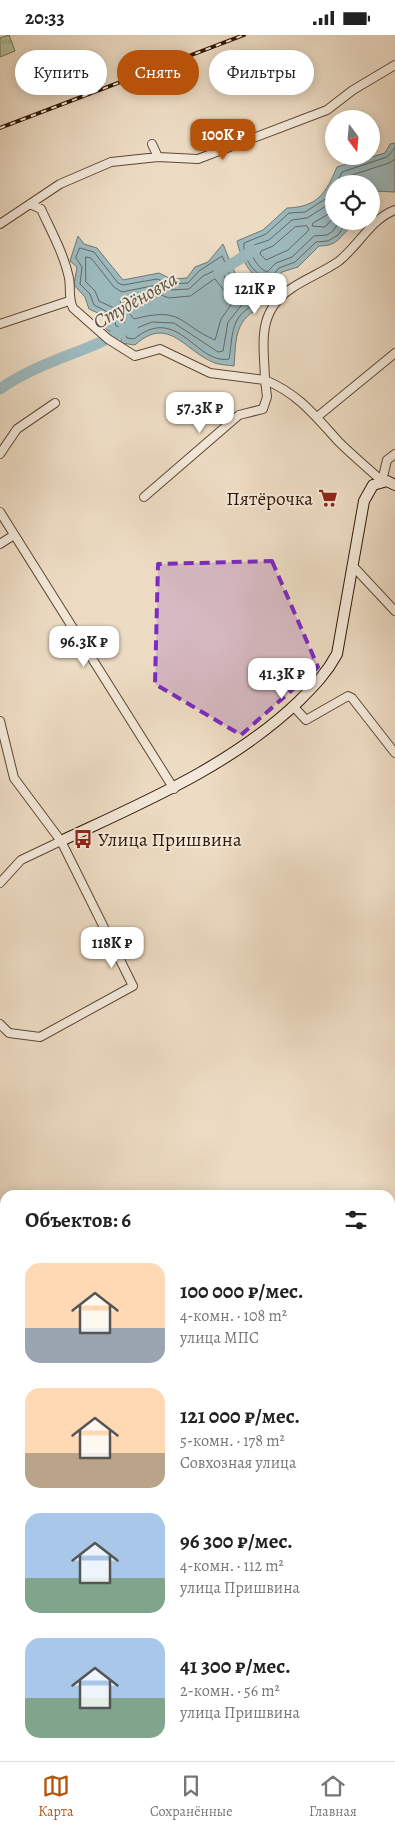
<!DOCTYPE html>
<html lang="ru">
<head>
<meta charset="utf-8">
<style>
	body { margin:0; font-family:Alegreya,serif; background:#f6f6f6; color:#222; height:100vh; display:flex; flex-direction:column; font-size:19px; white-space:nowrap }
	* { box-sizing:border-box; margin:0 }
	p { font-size:16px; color:#767676 }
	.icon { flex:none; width:28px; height:28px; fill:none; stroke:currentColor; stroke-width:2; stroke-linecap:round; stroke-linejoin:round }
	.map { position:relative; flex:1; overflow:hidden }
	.sheet { position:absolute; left:0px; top:1155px; width:395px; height:571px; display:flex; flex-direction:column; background:#fff; border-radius:15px 15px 0 0; box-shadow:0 2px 12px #0003 }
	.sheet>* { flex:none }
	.hud { position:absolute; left:15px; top:15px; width:365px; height:45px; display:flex; gap:10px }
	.needle { width:32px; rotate:164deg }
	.fabs { position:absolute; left:325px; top:75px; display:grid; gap:10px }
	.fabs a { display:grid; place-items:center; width:55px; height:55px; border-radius:50%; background:#fff; box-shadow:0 2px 12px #0003; font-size:25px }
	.price { position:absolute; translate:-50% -42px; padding:0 11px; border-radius:10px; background:#fff; color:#222; font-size:16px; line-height:32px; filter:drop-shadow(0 1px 2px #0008) }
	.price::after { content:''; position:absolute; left:50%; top:30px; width:15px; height:11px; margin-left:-8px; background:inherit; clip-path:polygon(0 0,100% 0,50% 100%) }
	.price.selected { background:#b45309; color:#fff }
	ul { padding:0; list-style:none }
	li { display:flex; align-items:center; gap:15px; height:125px; padding:0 25px }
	li span { display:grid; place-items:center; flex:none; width:140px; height:100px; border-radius:15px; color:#555 }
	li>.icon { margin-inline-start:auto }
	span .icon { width:60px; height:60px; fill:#fffc; stroke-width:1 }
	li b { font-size:21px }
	h2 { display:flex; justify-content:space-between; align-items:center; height:60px; padding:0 25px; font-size:21px }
	.tag { padding:0 18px; border-radius:22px; background:#fff; box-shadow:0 2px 12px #0003; font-size:18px; line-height:45px }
	.tag.selected { background:#b45309; color:#fff }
	.status { display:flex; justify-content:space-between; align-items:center; height:35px; padding:0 25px; background:#fff; direction:ltr }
	.status svg { height:14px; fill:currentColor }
	.tab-bar { display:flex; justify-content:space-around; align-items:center; height:70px; border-top:1px solid #e0e0e0; background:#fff; font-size:14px; color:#767676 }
	.tab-bar a { display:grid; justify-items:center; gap:2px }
	.tab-bar .selected { color:#b45309 }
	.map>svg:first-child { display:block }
</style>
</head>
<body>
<div class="status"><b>20:33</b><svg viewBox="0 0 49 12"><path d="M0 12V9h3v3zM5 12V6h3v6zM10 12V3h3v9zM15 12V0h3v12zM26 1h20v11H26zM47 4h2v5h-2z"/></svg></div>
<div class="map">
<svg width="395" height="1726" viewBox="0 0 395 1726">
	<defs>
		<pattern id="grass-tufts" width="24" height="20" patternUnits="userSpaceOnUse" patternTransform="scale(1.25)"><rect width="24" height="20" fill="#b2c299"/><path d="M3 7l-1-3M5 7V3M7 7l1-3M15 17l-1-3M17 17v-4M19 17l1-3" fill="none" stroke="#99a682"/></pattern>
	</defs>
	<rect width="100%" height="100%" fill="#eddcc4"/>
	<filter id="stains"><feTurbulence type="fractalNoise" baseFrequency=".004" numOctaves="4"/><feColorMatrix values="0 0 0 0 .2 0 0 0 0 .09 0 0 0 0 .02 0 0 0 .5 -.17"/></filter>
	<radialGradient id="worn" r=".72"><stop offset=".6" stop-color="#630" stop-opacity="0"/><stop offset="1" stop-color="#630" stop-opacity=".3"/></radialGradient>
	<path fill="url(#grass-tufts)" stroke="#706c4e" d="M 9,0 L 15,16 L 0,22 L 0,3 Z"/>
	<path fill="#b2c299" stroke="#706c4e" d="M 5,1454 L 5,1721 L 390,1721 L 390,1504 L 395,1501 L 395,1726 L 0,1726 L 0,1455 Z"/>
	<path fill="#9cb9bd" stroke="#707873" d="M 395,108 L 395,157 L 374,156 L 371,160 L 371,149 L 334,149 L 334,186 L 352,186 L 353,191 C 339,200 340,211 319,211 L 298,232 L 282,237 L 270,252 C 251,241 242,228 237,206 L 263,195 L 287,173 C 318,172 326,158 337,132 L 385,118 L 390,109 Z
		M 78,201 L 84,209 L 97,213 L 123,245 L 159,238 L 171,244 L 187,243 L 195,232 L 208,227 L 223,209 C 228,221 232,234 240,246 C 248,260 258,253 258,274 C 234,286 236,307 234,331 C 228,330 221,330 215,328 C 185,317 169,279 135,310 L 121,308 L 121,297 L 108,296 L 105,292 L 111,287 L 109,283 L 89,274 L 85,262 L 74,250 L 77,232 L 70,226 Z"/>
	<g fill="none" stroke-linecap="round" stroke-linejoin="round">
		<path stroke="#666860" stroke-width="1" d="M 336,149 L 342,137 L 387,122 L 395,113
			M 343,149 L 346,142 L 389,128 L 395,124
			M 334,154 L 330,161 L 305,177 L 289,178 L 266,199 L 244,208 C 242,223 255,240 269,245 L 279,233 L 295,227 L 316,207 L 328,206 L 338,200 L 348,186
			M 334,166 L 307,183 L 292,185 L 269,205 L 251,211 C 250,221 258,233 267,237 L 276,228 L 292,222 L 314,201 L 327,200 L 333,196 L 340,186
			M 334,176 L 313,188 L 312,191 L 325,192 L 334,182
			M 307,191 L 309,195 L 288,215 L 266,225 L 260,219 L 261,216 L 273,211 L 295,192 Z
			M 80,213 L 94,217 L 118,248 L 123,250 L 157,244 L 171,249 L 188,248 L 199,236 L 222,221 C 227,231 230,246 239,254 C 246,260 254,260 252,271 C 230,283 233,301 229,324 C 196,330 178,268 134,304 L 127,303 L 124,294 L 116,291 L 113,280 L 94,270 L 90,259 L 80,249 L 82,232 L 76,223 Z
			M 86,222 L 91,223 L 114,252 L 122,257 L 157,250 L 170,255 L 189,254 L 203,241 L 220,233 L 232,256 L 245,266 L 228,287 L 223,316 L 218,317 L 174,288 L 152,287 L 132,295 L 122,285 L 116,274 L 99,266 L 95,256 L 86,247 Z
			M 215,244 L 233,267 L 221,284 L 215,305 C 178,289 183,271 134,284 L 120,267 L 121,264 L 156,258 L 169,263 L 190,261 Z"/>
		<path stroke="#9cb9bd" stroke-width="11" d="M 219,237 L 254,215
			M 0,354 C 40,325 91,317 133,290"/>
		<g stroke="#5e4834" stroke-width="10">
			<path id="street" d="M 152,109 L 158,122
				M 30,169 L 41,174 C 51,196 64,219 69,243 C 71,254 68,263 73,273 L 108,304 L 135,321 L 160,314 L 210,338 L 265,345 C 264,308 256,277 292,253 C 307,243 325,236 339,226 C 359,210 371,184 395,175
				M 0,189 L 60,149 L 111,127 L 158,122 L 198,124 L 327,75 L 353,55 L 395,30
				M 0,289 L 69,266
				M 317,382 L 395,318
				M 0,419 L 17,394 L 55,368
				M 144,462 L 239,380 L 263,374 L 267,362 L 265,345 C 299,359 315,381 339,407 C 353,421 368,433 382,446 L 387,425 L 395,419
				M 0,477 L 174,754
				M 0,509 L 14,500
				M 352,530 L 395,576
				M 293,671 L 306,685 L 348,661 L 352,663 L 395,718
				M 0,686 L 14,743 L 61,806 L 133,951 L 40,1002 L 9,998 L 0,989
				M 0,848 L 21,825 L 61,806
				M 0,1446 L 5,1445"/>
		</g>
		<g stroke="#2f1704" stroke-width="12">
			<path id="secondary" d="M 61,806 C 144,767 231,731 299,666 C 315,650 326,639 337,619 L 364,466 L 373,450 L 387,446 L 395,450"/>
		</g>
		<use href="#street" stroke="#f3e8d9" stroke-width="8"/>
		<use href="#secondary" stroke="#f3e8d9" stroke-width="10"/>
		<g stroke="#2f1704" stroke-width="4">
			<path id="rail" d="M 0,93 L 244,0"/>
		</g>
		<use href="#rail" stroke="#f3e8d9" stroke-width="2" stroke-dasharray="5.5" stroke-linecap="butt"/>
	</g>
	<path fill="#7b2cbf" fill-opacity="0.2" stroke="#7b2cbf" stroke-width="4" stroke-dasharray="10 6" stroke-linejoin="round" d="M 272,526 L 318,632 L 241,700 L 155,649 L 158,529 Z"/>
	<defs>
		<g id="supermarket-bare" transform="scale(1.5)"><path d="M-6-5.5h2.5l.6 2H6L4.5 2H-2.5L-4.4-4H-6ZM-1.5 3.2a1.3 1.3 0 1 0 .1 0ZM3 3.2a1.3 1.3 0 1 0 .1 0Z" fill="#8f2418" stroke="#f3e8d9" stroke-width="2.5" paint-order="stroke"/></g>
		<g id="bus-bare" transform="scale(1.5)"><path d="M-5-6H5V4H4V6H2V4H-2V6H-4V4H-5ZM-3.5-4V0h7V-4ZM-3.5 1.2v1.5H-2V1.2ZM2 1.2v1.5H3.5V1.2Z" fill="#8f2418" stroke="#f3e8d9" stroke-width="2.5" paint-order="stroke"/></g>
	</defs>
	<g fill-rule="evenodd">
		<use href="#supermarket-bare" x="328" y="463"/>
		<use href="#bus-bare" x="83" y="804"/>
	</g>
	<g text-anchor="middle" stroke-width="4" stroke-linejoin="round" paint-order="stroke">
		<g font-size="19" fill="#2f1704" stroke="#f3e8d9" text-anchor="end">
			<text x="313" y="470">Пятёрочка</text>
			<text x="98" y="811" text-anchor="start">Улица Пришвина</text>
		</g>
		<g font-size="20" font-style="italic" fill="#555045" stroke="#f3e8d9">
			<text transform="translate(135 265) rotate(-30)" y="7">Студёновка</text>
		</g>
	</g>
	<rect width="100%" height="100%" filter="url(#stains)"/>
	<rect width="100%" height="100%" fill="url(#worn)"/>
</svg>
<div class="fabs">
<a><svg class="needle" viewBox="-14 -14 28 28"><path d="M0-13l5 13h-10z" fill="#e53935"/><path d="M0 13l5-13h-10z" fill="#767676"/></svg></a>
<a><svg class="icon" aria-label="locate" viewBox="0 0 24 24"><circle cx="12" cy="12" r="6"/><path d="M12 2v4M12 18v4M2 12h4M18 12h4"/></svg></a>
</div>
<b class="price selected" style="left:223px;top:126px">100K ₽</b>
<b class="price" style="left:255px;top:280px">121K ₽</b>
<b class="price" style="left:200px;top:399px">57.3K ₽</b>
<b class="price" style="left:84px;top:633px">96.3K ₽</b>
<b class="price" style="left:282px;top:665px">41.3K ₽</b>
<b class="price" style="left:112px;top:934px">118K ₽</b>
<div class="hud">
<a class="tag">Купить</a>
<a class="tag selected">Снять</a>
<a class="tag">Фильтры</a>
</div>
<section class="sheet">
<h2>Объектов: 6<svg class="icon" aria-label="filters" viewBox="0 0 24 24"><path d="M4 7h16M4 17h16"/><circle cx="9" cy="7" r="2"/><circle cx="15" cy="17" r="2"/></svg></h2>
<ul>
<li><span style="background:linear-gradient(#ffd9b3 65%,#9aa5b1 0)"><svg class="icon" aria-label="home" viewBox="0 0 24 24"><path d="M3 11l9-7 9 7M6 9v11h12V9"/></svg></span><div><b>100 000 ₽/мес.</b><p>4-комн. · 108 m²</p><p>улица МПС</p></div></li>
<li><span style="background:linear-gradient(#ffd9b3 65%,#b9a48a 0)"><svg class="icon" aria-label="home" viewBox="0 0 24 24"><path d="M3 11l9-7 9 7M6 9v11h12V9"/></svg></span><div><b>121 000 ₽/мес.</b><p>5-комн. · 178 m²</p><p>Совхозная улица</p></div></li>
<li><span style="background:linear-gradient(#a9c7e8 65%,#7fa58c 0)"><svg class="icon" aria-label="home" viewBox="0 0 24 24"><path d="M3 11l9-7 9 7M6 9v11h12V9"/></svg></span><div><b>96 300 ₽/мес.</b><p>4-комн. · 112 m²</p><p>улица Пришвина</p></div></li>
<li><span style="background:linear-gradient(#a9c7e8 60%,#7fa58c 0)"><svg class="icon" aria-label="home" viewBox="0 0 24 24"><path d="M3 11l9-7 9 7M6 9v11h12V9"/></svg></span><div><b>41 300 ₽/мес.</b><p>2-комн. · 56 m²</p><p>улица Пришвина</p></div></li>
</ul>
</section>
</div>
<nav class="tab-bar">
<a class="selected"><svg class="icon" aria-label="map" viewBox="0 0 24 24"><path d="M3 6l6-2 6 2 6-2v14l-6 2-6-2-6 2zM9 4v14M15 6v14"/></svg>Карта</a>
<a><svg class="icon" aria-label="saved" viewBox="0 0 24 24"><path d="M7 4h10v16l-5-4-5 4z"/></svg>Сохранённые</a>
<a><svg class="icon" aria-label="home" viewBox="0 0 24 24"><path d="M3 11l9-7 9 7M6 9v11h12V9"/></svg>Главная</a>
</nav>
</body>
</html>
